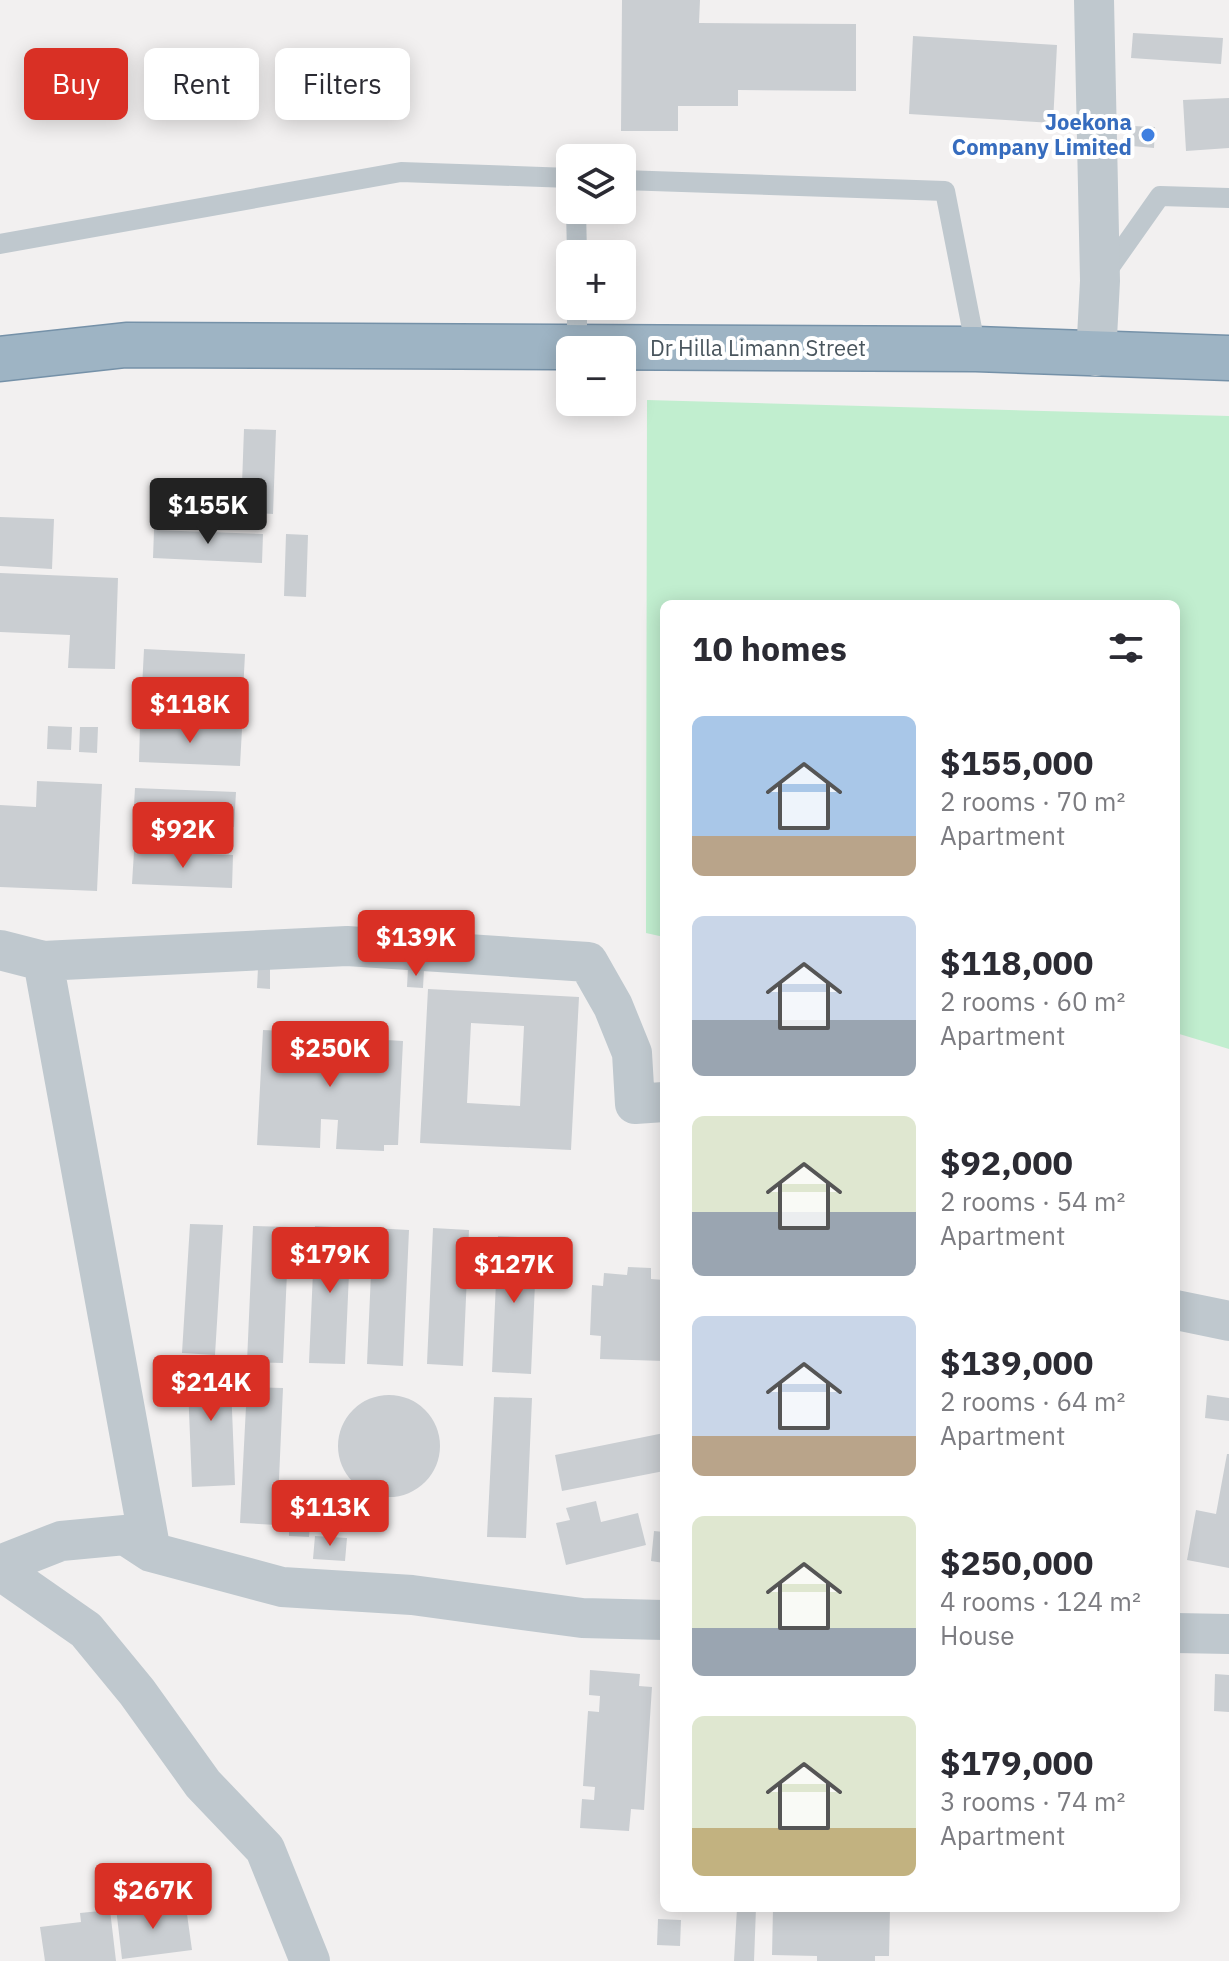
<!DOCTYPE html>
<html lang="en">
<head>
<meta charset="utf-8">
<style>
	body { margin:0; font-family:"IBM Plex Sans",sans-serif; background:#f7f7f7; color:#2b2b33; height:100vh; display:flex; flex-direction:column; font-size:30px; white-space:nowrap }
	* { box-sizing:border-box; margin:0 }
	p { font-size:26px; color:#7c7c81 }
	.icon { flex:none; width:44px; height:44px; fill:none; stroke:currentColor; stroke-width:2; stroke-linecap:round; stroke-linejoin:round }
	.map { position:relative; flex:1; overflow:hidden }
	.details { position:absolute; left:660px; top:600px; width:520px; height:1312px; display:flex; flex-direction:column; background:#fff; border-radius:12px; box-shadow:0 4px 20px #0003 }
	.details>* { flex:none }
	.top-card { position:absolute; left:24px; top:48px; width:516px; height:72px; display:flex; gap:16px }
	.fabs { position:absolute; left:556px; top:144px; display:grid; gap:16px }
	.fabs a { display:grid; place-items:center; width:80px; height:80px; border-radius:12px; background:#fff; box-shadow:0 4px 20px #0003; font-size:40px }
	.price { position:absolute; translate:-50% -68px; padding:0 18px; border-radius:8px; background:#d93025; color:#fff; font-size:26px; line-height:52px; filter:drop-shadow(0 2px 4px #0008) }
	.price::after { content:''; position:absolute; left:50%; top:48px; width:24px; height:18px; margin-left:-12px; background:inherit; clip-path:polygon(0 0,100% 0,50% 100%) }
	.price.selected { background:#222; color:#fff }
	ul { padding:0; list-style:none }
	li { display:flex; align-items:center; gap:24px; height:200px; padding:0 32px }
	li span { display:grid; place-items:center; flex:none; width:224px; height:160px; border-radius:12px; color:#555 }
	li>.icon { margin-inline-start:auto }
	span .icon { width:96px; height:96px; fill:#fffc; stroke-width:1 }
	li b { font-size:34px }
	h2 { display:flex; justify-content:space-between; align-items:center; height:96px; padding:0 32px; font-size:34px }
	.chip { padding:0 28px; border-radius:12px; background:#fff; box-shadow:0 4px 20px #0003; font-size:28px; line-height:72px }
	.chip.selected { background:#d93025; color:#fff }
	.map>svg:first-child { display:block }
</style>
</head>
<body>
<div class="map">
<svg width="1229" height="1961" viewBox="0 0 1229 1961">
	<rect width="100%" height="100%" fill="#f2f0f0"/>
	<path fill="#c1eecf" d="M 647,400 L 1229,416 L 1229,1049 L 1176,1033 L 1176,604 L 664,604 L 664,937 L 646,933 Z"/>
	<path fill="#caced2" fill-rule="evenodd" d="M 622,0 L 700,0 L 699,23 L 856,24 L 856,91 L 738,90 L 738,106 L 678,106 L 678,131 L 621,131 Z
		M 1133,33 L 1223,38 L 1221,64 L 1131,58 Z
		M 913,36 L 1057,45 L 1053,123 L 909,114 Z
		M 1229,98 L 1229,148 L 1186,151 L 1183,100 Z
		M 1133,126 L 1155,127 L 1154,148 L 1132,146 Z
		M 244,429 L 276,430 L 273,514 L 241,512 Z
		M 0,517 L 54,519 L 52,569 L 0,566 Z
		M 154,530 L 263,534 L 262,563 L 153,558 Z
		M 286,534 L 308,535 L 306,597 L 284,596 Z
		M 0,573 L 118,578 L 115,669 L 68,668 L 70,635 L 0,632 Z
		M 144,649 L 245,654 L 243,692 L 142,688 Z
		M 140,725 L 242,729 L 240,766 L 139,762 Z
		M 48,726 L 72,727 L 71,750 L 47,749 Z
		M 80,727 L 98,727 L 97,753 L 79,752 Z
		M 37,781 L 102,784 L 97,891 L 0,887 L 0,805 L 36,807 Z
		M 135,788 L 236,792 L 234,827 L 133,823 Z
		M 134,851 L 233,855 L 232,888 L 132,884 Z
		M 258,968 L 270,968 L 270,989 L 257,988 Z
		M 408,968 L 424,969 L 423,988 L 407,987 Z
		M 428,989 L 579,997 L 571,1150 L 420,1143 ZM 471,1023 L 524,1026 L 520,1106 L 467,1103 Z
		M 286,1028 L 327,1030 L 326,1066 L 336,1067 L 338,1030 L 386,1033 L 386,1040 L 403,1041 L 398,1145 L 384,1145 L 384,1151 L 336,1149 L 338,1120 L 321,1119 L 320,1148 L 257,1145 L 263,1030 L 286,1031 Z
		M 190,1224 L 223,1225 L 215,1355 L 182,1353 Z
		M 253,1226 L 289,1227 L 283,1363 L 247,1362 Z
		M 315,1226 L 351,1228 L 345,1364 L 309,1363 Z
		M 373,1228 L 409,1230 L 403,1366 L 367,1364 Z
		M 433,1228 L 469,1230 L 463,1366 L 427,1364 Z
		M 498,1236 L 537,1238 L 531,1374 L 492,1372 Z
		M 628,1267 L 651,1268 L 651,1279 L 664,1280 L 664,1361 L 600,1359 L 601,1336 L 590,1335 L 592,1285 L 603,1286 L 604,1273 L 627,1275 Z
		M 230,1360 L 235,1485 L 192,1487 L 187,1361 Z
		M 247,1387 L 283,1388 L 277,1525 L 240,1523 Z
		M338 1446a51 51 0 1 1 102 0a51 51 0 1 1-102 0Z
		M 1207,1395 L 1229,1398 L 1229,1421 L 1205,1418 Z
		M 494,1397 L 532,1398 L 526,1538 L 487,1537 Z
		M 664,1433 L 664,1471 L 562,1491 L 555,1455 Z
		M 1227,1454 L 1229,1454 L 1229,1568 L 1187,1560 L 1196,1510 L 1216,1514 Z
		M 596,1501 L 601,1522 L 638,1513 L 646,1545 L 566,1565 L 556,1523 L 570,1520 L 566,1508 Z
		M 289,1524 L 310,1525 L 309,1537 L 289,1536 Z
		M 654,1531 L 664,1532 L 664,1563 L 651,1561 Z
		M 315,1536 L 347,1538 L 345,1561 L 313,1559 Z
		M 590,1670 L 640,1674 L 639,1686 L 652,1687 L 644,1810 L 631,1809 L 629,1831 L 580,1828 L 582,1799 L 594,1800 L 595,1787 L 583,1786 L 588,1711 L 599,1712 L 600,1696 L 589,1695 Z
		M 1215,1674 L 1229,1675 L 1229,1712 L 1214,1711 Z
		M 146,1904 L 147,1913 L 186,1907 L 192,1950 L 122,1959 L 116,1908 Z
		M 737,1908 L 756,1908 L 754,1961 L 734,1961 Z
		M 773,1908 L 890,1908 L 889,1956 L 875,1956 L 875,1961 L 817,1961 L 817,1956 L 772,1955 Z
		M 110,1910 L 116,1961 L 45,1961 L 40,1927 L 81,1922 L 80,1913 Z
		M 658,1919 L 681,1920 L 680,1946 L 657,1945 Z"/>
	<g fill="none" stroke-linecap="round" stroke-linejoin="round">
		<g stroke="#7591a8" stroke-width="47">
			<path id="trunk" d="M 0,359 L 126,345 L 976,349 L 1229,358"/>
		</g>
		<path stroke="#bfc8ce" stroke-width="20" d="M 622,180 L 945,191 L 976,349
			M 576,210 L 577,254
			M 0,244 L 401,172 L 570,178
			M 1105,274 L 1160,196 L 1229,198
			M 577,306 L 577,347"/>
		<path stroke="#bfc8ce" stroke-width="40" d="M 1094,0 L 1100,281 L 1096,356
			M 0,950 L 43,961 L 347,946 L 588,962 L 613,1006 L 632,1053 L 635,1104 L 664,1102
			M 43,961 L 151,1552
			M 1176,1310 L 1229,1321
			M 0,1565 L 61,1541 L 125,1535 L 151,1552 L 282,1587 L 412,1595 L 582,1618 L 664,1620
			M 0,1570 L 86,1630 L 137,1692 L 203,1784 L 265,1849 L 310,1961
			M 1176,1633 L 1229,1634"/>
		<use href="#trunk" stroke="#9eb4c4" stroke-width="44"/>
	</g>
	<circle fill="#3f7fe0" stroke="#fff" stroke-width="3" cx="1148" cy="135" r="8"/>
	<g text-anchor="middle" stroke-width="8" stroke-linejoin="round" paint-order="stroke">
		<g font-size="22" font-weight="bold" fill="#366cbe" stroke="#fff" text-anchor="end">
			<text x="1132" y="130">Joekona<tspan x="1132" dy="25">Company Limited</tspan></text>
		</g>
		<g font-size="22" fill="#49555d" stroke="#fff">
			<text x="758" y="356">Dr Hilla Limann Street</text>
		</g>
	</g>
</svg>
<div class="fabs">
<a><svg class="icon" aria-label="layers" viewBox="0 0 24 24"><path d="M12 4l9 5-9 5-9-5zM3 14l9 5 9-5"/></svg></a>
<a>+</a>
<a>−</a>
</div>
<b class="price selected" style="left:208px;top:546px">$155K</b>
<b class="price" style="left:190px;top:745px">$118K</b>
<b class="price" style="left:183px;top:870px">$92K</b>
<b class="price" style="left:416px;top:978px">$139K</b>
<b class="price" style="left:330px;top:1089px">$250K</b>
<b class="price" style="left:330px;top:1295px">$179K</b>
<b class="price" style="left:514px;top:1305px">$127K</b>
<b class="price" style="left:211px;top:1423px">$214K</b>
<b class="price" style="left:330px;top:1548px">$113K</b>
<b class="price" style="left:153px;top:1931px">$267K</b>
<div class="top-card">
<a class="chip selected">Buy</a>
<a class="chip">Rent</a>
<a class="chip">Filters</a>
</div>
<section class="details">
<h2>10 homes<svg class="icon" aria-label="filters" viewBox="0 0 24 24"><path d="M4 7h16M4 17h16"/><circle cx="9" cy="7" r="2"/><circle cx="15" cy="17" r="2"/></svg></h2>
<ul>
<li><span style="background:linear-gradient(#a9c7e8 75%,#b9a48a 0)"><svg class="icon" aria-label="home" viewBox="0 0 24 24"><path d="M3 11l9-7 9 7M6 9v11h12V9"/></svg></span><div><b>$155,000</b><p>2 rooms · 70 m²</p><p>Apartment</p></div></li>
<li><span style="background:linear-gradient(#c9d6e8 65%,#9aa5b1 0)"><svg class="icon" aria-label="home" viewBox="0 0 24 24"><path d="M3 11l9-7 9 7M6 9v11h12V9"/></svg></span><div><b>$118,000</b><p>2 rooms · 60 m²</p><p>Apartment</p></div></li>
<li><span style="background:linear-gradient(#dfe7d0 60%,#9aa5b1 0)"><svg class="icon" aria-label="home" viewBox="0 0 24 24"><path d="M3 11l9-7 9 7M6 9v11h12V9"/></svg></span><div><b>$92,000</b><p>2 rooms · 54 m²</p><p>Apartment</p></div></li>
<li><span style="background:linear-gradient(#c9d6e8 75%,#b9a48a 0)"><svg class="icon" aria-label="home" viewBox="0 0 24 24"><path d="M3 11l9-7 9 7M6 9v11h12V9"/></svg></span><div><b>$139,000</b><p>2 rooms · 64 m²</p><p>Apartment</p></div></li>
<li><span style="background:linear-gradient(#dfe7d0 70%,#9aa5b1 0)"><svg class="icon" aria-label="home" viewBox="0 0 24 24"><path d="M3 11l9-7 9 7M6 9v11h12V9"/></svg></span><div><b>$250,000</b><p>4 rooms · 124 m²</p><p>House</p></div></li>
<li><span style="background:linear-gradient(#dfe7d0 70%,#c2b280 0)"><svg class="icon" aria-label="home" viewBox="0 0 24 24"><path d="M3 11l9-7 9 7M6 9v11h12V9"/></svg></span><div><b>$179,000</b><p>3 rooms · 74 m²</p><p>Apartment</p></div></li>
</ul>
</section>
</div>
</body>
</html>
